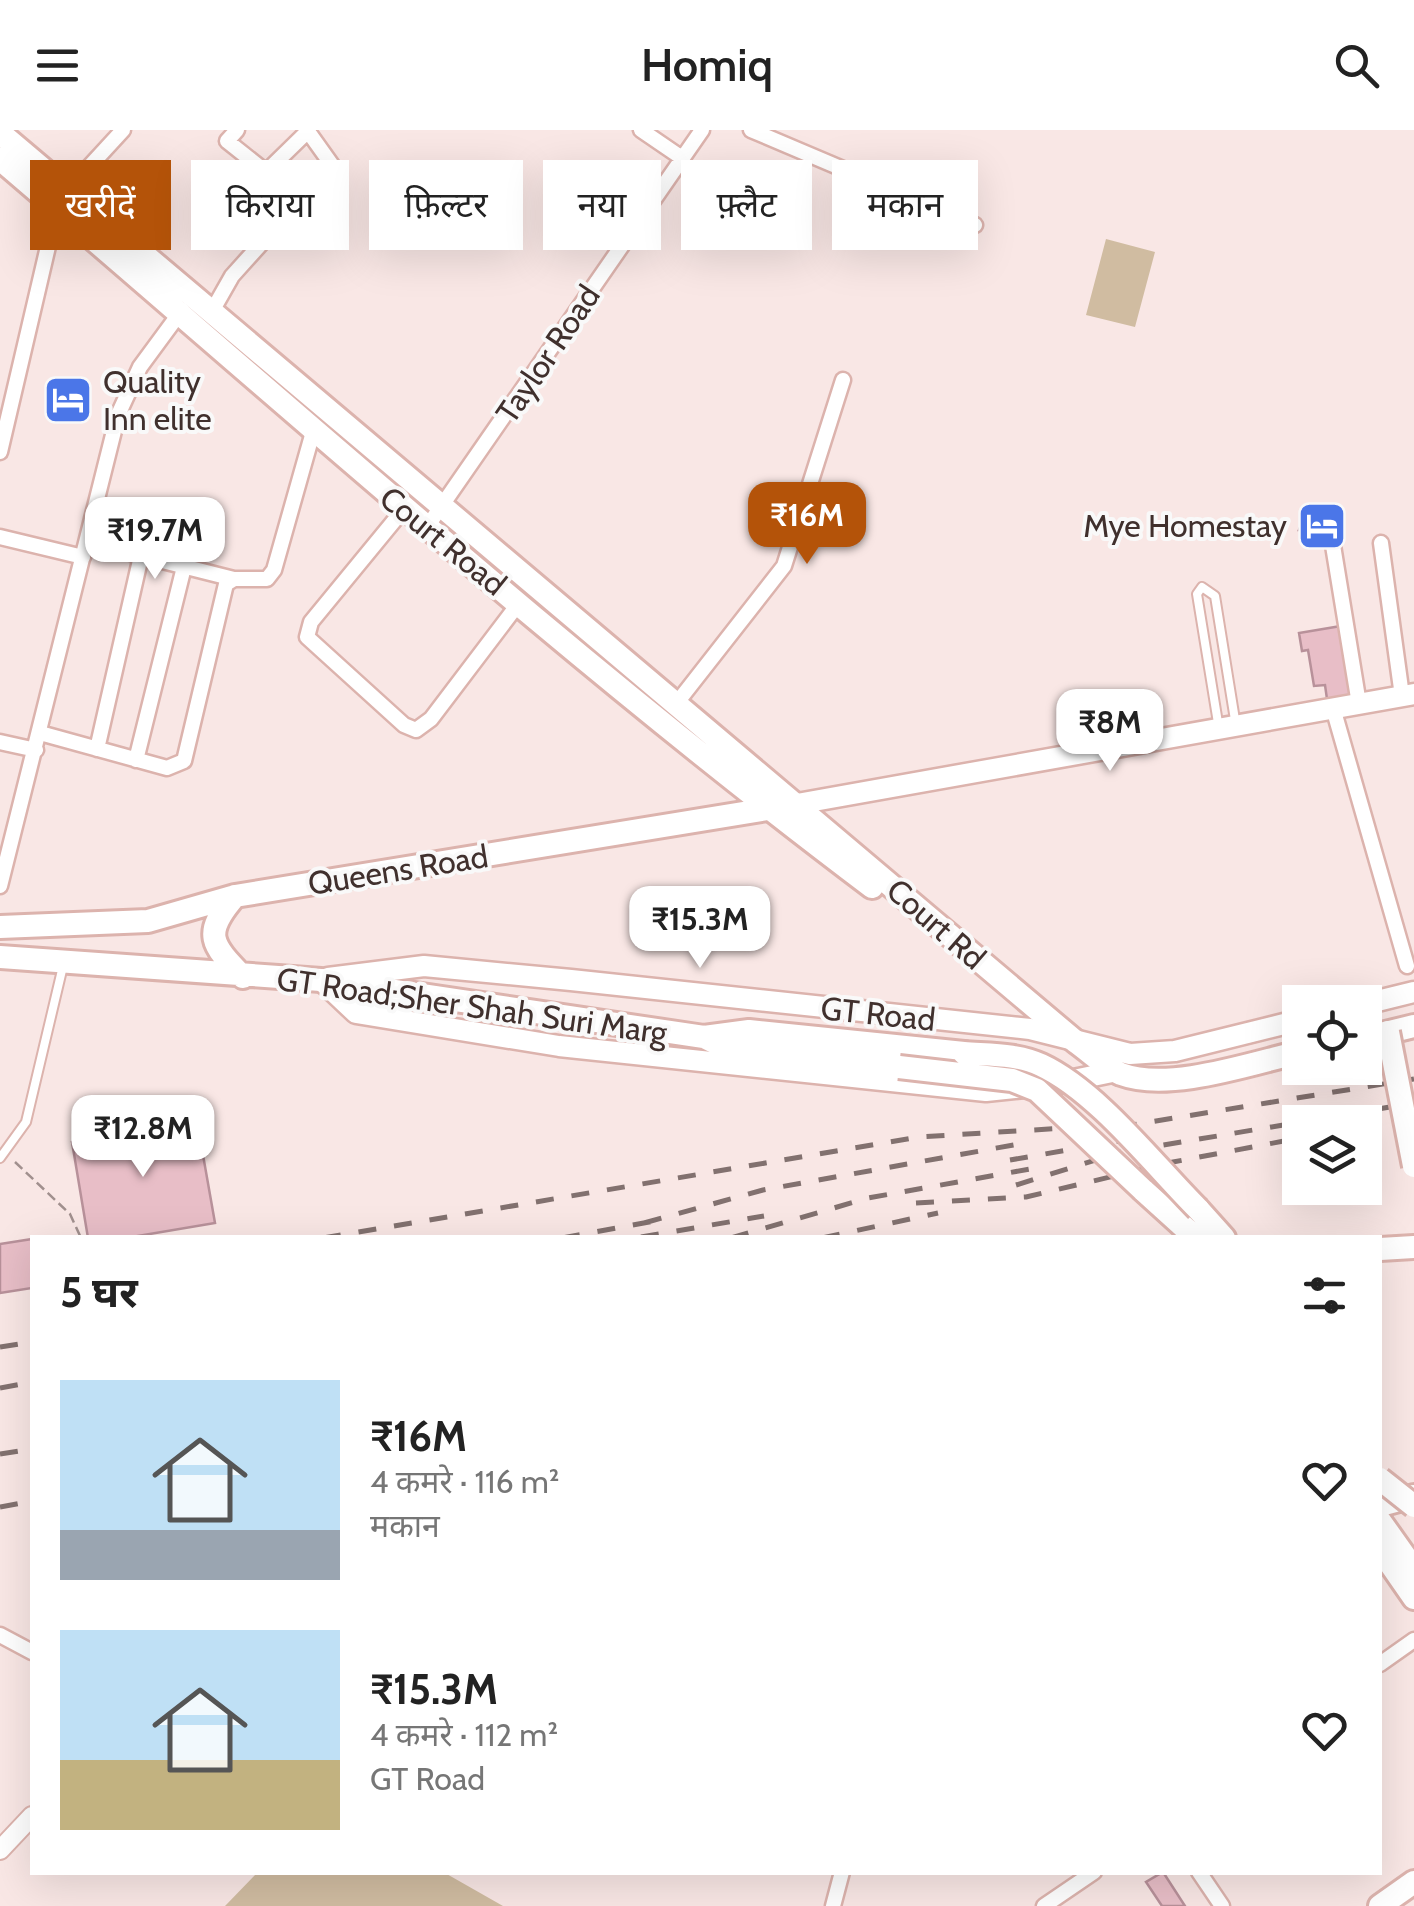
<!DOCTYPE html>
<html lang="hi">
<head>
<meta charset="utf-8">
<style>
	body { margin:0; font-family:Cabin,"Noto Sans Devanagari",sans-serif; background:#f2f2f2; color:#222; height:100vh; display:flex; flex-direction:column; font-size:38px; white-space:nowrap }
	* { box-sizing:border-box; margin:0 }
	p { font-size:32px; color:#767676 }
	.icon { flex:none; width:55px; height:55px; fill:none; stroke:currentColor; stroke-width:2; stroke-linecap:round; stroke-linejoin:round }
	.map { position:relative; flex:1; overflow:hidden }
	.panel { position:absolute; left:30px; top:1105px; width:1352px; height:640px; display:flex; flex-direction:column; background:#fff; border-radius:0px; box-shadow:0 10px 40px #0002 }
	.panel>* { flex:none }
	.guide { position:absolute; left:30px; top:30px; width:1355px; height:90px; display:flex; gap:20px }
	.buttons { position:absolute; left:1282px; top:855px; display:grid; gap:20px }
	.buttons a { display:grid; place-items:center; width:100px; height:100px; border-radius:0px; background:#fff; box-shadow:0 10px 40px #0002; font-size:50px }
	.price { position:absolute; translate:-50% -85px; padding:0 22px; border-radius:20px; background:#fff; color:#222; font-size:32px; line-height:65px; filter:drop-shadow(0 2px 5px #0008) }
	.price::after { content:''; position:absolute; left:50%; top:60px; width:30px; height:22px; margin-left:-15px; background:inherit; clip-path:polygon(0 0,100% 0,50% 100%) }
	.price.current { background:#b45309; color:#fff }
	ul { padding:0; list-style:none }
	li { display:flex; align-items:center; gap:30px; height:250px; padding:0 30px }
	li span { display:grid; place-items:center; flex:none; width:280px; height:200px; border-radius:0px; color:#555 }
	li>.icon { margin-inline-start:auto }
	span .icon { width:120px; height:120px; fill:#fffc; stroke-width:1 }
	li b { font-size:42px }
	h2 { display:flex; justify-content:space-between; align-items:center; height:120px; padding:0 30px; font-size:42px }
	.chip { padding:0 35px; border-radius:0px; background:#fff; box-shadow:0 10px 40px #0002; font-size:35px; line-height:90px }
	.chip.current { background:#b45309; color:#fff }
	header { display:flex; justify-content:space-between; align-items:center; height:130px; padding:0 30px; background:#fff; font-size:45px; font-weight:600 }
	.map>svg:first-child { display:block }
</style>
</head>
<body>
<header><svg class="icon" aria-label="menu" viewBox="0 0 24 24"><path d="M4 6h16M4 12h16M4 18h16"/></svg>Homiq<svg class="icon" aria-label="search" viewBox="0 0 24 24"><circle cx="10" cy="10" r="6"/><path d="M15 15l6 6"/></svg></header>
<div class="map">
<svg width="1414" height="1776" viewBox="0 0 1414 1776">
	<rect width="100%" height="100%" fill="#f9e7e5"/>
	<path fill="#d0bca1" d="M 1106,109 L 1155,122 L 1135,197 L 1086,185 Z
		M 257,1743 L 445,1743 L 503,1776 L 225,1776 Z"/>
	<path fill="#e8bec7" stroke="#b8919a" stroke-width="2.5" d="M 1325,382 L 1325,399 L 1299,400 L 1306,383 Z
		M 1341,496 L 1352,565 L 1327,569 L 1325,555 L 1314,556 L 1308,520 L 1302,521 L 1299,503 Z
		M 133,983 L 146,987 L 152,999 L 197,991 L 215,1093 L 126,1108 L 88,1108 L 72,1012 L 117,1004 L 121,989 Z
		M 32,1109 L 32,1158 L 0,1163 L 0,1114 Z
		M 1163,1742 L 1185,1776 L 1162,1776 L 1146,1752 Z"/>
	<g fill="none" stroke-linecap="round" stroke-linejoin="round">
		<g stroke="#dcb3ad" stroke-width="12">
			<path id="service" d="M 1219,599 L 1197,464 L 1202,457 L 1215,466 L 1236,596
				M 0,1028 L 26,992 L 63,836"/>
		</g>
		<g stroke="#dcb3ad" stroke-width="19">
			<path id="minor" d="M 237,0 L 227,11 L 266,42
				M 641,0 L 682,28
				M 751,0 L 975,95
				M 66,62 L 123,0
				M 271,103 L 246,72 L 266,42 L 309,0
				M 211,183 L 232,146 L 332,35 L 307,0
				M 0,322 L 57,78
				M 403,380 L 311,492 L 307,507 L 404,595 L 416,600 L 431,589 L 519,473
				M 1328,385 L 1359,574
				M 427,397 L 702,0
				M 0,407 L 83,427
				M 87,412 L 234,449
				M 1381,413 L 1402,566
				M 676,574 L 784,436 L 843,250
				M 1333,578 L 1407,836
				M 40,603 L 167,638 L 184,631 L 226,454 L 234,449 L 267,449 L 274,440 L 313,302
				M 0,612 L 36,620
				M 97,619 L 141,426
				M 136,630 L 184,437
				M 0,756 L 118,285 L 140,237 L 182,180
				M 0,1505 L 32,1522
				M 1380,1534 L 1414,1510
				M 1199,1742 L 1222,1776
				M 833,1776 L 842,1742
				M 1044,1776 L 1094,1742"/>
		</g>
		<g stroke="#dcb3ad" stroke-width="22">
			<path id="tertiary" d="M 0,1720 L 32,1686"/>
		</g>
		<g stroke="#dcb3ad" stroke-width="25">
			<path id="secondary" d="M 797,674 L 1414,564
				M 328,848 L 424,836 L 571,850 L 1030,899 L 1130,924 L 1175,921 L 1300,890
				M 321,850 L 356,883 L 559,916 L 986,961 L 1025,957
				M 1365,874 L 1414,862
				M 1059,953 L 1117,941"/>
		</g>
		<g stroke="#dcb3ad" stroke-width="28">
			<path id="primary" d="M 235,766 C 202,804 211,814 243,847
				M 0,797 L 148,791 L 235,766 L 786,676
				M 0,827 L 321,850 L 704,907 L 749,901 L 964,923
				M 704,907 L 730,920 L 899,937
				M 1143,1060 L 1196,1108
				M 1198,1079 L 1224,1108
				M 1380,1391 L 1414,1439"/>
		</g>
		<g stroke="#dcb3ad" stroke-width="28">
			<path id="trunk" d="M 0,3 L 1076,912 C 1090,922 1106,937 1121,944 C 1169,962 1252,933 1300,922
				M 0,29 C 288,275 569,529 872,757
				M 1365,908 L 1414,896
				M 1380,1119 L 1414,1117
				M 1380,1375 L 1414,1366
				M 1380,1419 L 1414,1468
				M 1380,1776 L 1414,1752"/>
		</g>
		<path stroke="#a1908e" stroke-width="2.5" stroke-dasharray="10 5" stroke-linecap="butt" d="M 15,1032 L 70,1084 L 81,1108"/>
		<use href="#service" stroke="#fff" stroke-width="8"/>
		<use href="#minor" stroke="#fff" stroke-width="14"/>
		<use href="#tertiary" stroke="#fff" stroke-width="18"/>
		<use href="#secondary" stroke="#fff" stroke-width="20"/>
		<use href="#primary" stroke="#fff" stroke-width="22"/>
		<use href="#trunk" stroke="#fff" stroke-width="22"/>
		<path stroke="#82716f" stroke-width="5" stroke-dasharray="18 18" stroke-linecap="butt" d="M 1119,997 L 1414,949
			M 1128,1021 L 1414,973
			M 1010,1030 L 1143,1007
			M 1016,1055 L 1121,1022
			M 916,1073 L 1026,1067 L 1173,1032 L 1300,1008
			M 644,1093 L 763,1060 L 1030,1012
			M 641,1107 L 764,1086
			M 323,1108 L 919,1007 L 1130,994
			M 562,1108 L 655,1091
			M 731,1108 L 868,1068 L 1030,1039
			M 822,1108 L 938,1083
			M 0,1217 L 32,1212
			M 0,1258 L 32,1252
			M 0,1324 L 32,1319
			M 0,1377 L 32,1371"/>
		<g stroke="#dcb3ad" stroke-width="28" stroke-linecap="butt">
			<path id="primary-bridge" d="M 964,923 C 990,925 1018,924 1041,935 C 1097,961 1154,1035 1198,1079
				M 899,937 L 1012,950 L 1037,960 L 1143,1060
				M 1380,1349 L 1414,1376"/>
		</g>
		<g stroke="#dcb3ad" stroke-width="28" stroke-linecap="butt">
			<path id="trunk-bridge" d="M 1388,902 L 1414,1036"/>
		</g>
		<use href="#primary-bridge" stroke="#fff" stroke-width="22"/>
		<use href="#trunk-bridge" stroke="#fff" stroke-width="22"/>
	</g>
	<defs>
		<g id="hotel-square" transform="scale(2.5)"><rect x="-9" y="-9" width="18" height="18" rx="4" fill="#4b76e8" stroke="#f9f9f9"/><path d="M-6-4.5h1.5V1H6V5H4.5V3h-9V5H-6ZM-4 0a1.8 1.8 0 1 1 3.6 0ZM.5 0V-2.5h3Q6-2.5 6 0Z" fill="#fff"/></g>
	</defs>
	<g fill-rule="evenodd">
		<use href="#hotel-square" x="68" y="270"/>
		<use href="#hotel-square" x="1322" y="396"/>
	</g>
	<g text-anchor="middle" stroke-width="8" stroke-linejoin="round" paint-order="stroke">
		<g font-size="32" fill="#40302d" stroke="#f9f9f9">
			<text transform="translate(548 224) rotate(-56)" y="11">Taylor Road</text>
			<text transform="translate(443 411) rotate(39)" y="11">Court Road</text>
			<text transform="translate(398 740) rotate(-9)" y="11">Queens Road</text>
			<text transform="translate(936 794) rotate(41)" y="11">Court Rd</text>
			<text transform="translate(472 876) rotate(8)" y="11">GT Road;Sher Shah Suri Marg</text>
			<text transform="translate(878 884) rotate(6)" y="11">GT Road</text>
		</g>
		<g font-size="32" fill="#40302d" stroke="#f9f9f9" text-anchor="start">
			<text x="103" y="263">Quality<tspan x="103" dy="37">Inn elite</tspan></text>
			<text x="1287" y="407" text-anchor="end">Mye Homestay</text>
		</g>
	</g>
</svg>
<div class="buttons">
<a><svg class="icon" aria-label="locate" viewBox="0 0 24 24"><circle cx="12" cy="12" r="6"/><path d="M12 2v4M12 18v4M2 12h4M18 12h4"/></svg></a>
<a><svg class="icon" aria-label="layers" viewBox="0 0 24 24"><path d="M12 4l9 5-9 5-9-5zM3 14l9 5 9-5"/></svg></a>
</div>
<b class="price current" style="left:807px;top:437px">₹16M</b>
<b class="price" style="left:155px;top:452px">₹19.7M</b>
<b class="price" style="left:1110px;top:644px">₹8M</b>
<b class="price" style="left:700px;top:841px">₹15.3M</b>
<b class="price" style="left:143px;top:1050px">₹12.8M</b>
<div class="guide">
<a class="chip current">खरीदें</a>
<a class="chip">किराया</a>
<a class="chip">फ़िल्टर</a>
<a class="chip">नया</a>
<a class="chip">फ़्लैट</a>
<a class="chip">मकान</a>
</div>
<section class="panel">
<h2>5 घर<svg class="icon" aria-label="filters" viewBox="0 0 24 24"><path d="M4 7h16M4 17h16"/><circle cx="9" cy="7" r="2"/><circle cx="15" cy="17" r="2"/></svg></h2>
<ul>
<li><span style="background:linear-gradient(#bfe0f5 75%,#9aa5b1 0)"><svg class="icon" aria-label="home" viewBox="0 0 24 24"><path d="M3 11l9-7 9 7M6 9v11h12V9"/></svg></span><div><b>₹16M</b><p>4 कमरे · 116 m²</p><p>मकान</p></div><svg class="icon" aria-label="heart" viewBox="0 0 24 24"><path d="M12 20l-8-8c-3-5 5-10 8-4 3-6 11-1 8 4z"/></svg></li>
<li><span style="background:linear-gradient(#bfe0f5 65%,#c2b280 0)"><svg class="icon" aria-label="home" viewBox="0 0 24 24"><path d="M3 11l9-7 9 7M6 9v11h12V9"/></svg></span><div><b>₹15.3M</b><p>4 कमरे · 112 m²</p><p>GT Road</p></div><svg class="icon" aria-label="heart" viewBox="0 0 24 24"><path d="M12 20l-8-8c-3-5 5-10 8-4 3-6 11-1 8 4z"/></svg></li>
</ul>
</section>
</div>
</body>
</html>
